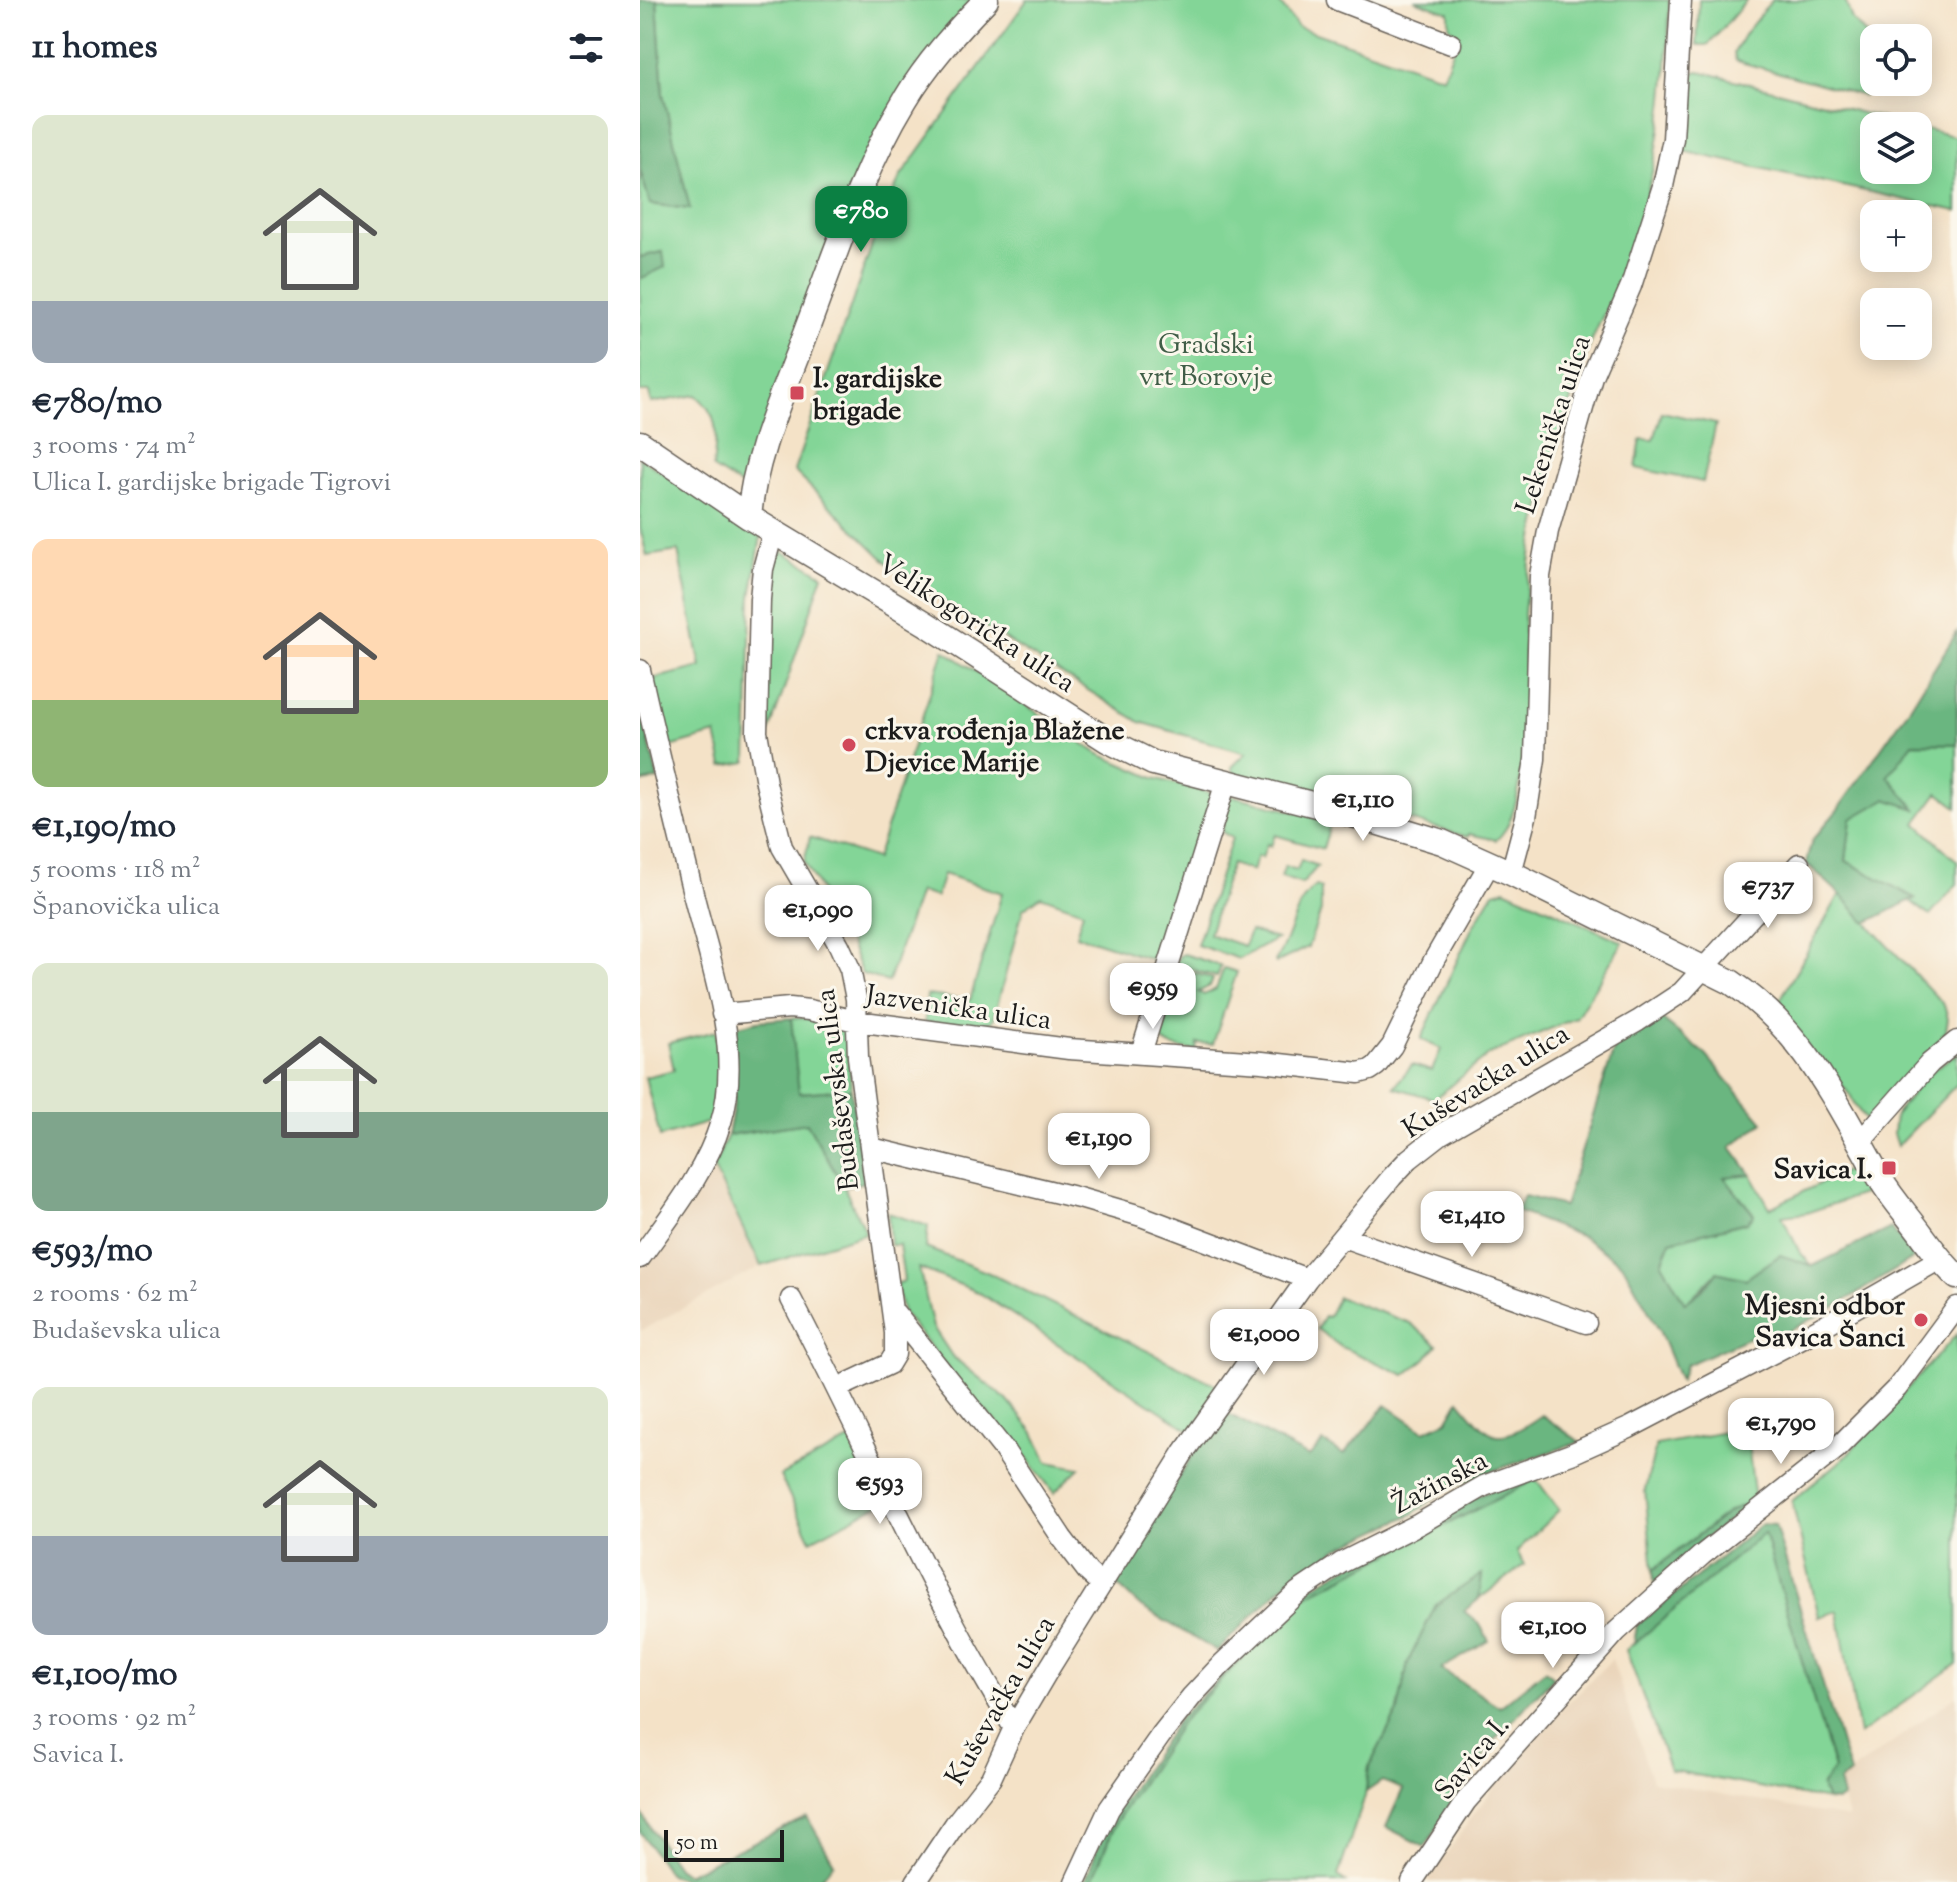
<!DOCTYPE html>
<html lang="en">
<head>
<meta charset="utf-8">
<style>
	body { margin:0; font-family:"Sorts Mill Goudy",serif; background:#f2f2f3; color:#1f2937; height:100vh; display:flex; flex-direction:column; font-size:30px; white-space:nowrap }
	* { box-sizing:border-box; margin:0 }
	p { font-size:26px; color:#747a83 }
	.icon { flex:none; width:44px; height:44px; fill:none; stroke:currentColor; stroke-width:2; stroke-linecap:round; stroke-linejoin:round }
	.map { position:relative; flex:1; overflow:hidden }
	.drawer { display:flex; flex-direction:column; background:#fff; width:640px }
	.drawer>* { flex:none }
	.controls { position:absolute; left:1220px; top:24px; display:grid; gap:16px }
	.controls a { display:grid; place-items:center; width:72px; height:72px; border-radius:16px; background:#fff; box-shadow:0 4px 20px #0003; font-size:40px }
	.scale { position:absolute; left:24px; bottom:20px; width:120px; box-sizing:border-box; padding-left:8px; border:4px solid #1c1c1c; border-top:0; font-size:22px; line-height:28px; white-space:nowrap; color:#1c1c1c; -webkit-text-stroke:6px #fbf7ec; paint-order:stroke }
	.price { position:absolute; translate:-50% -68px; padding:0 18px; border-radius:16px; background:#fff; color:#222; font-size:26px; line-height:52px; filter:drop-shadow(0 2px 4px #0008) }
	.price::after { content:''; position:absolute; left:50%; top:48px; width:24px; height:18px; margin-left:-12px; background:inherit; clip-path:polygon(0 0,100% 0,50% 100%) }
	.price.current { background:#0b8043; color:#fff }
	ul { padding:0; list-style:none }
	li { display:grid; align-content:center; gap:16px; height:424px; padding:0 32px }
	li span { display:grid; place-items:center; height:248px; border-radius:16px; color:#555 }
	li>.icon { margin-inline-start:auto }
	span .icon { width:144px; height:144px; fill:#fffc; stroke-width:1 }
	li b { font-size:34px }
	h2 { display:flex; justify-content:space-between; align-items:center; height:96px; padding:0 32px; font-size:34px }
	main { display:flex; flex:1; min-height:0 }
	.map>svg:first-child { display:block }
</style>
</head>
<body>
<main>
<section class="drawer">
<h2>11 homes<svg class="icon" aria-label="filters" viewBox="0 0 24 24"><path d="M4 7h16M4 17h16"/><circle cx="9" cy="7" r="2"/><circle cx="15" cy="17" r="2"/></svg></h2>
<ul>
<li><span style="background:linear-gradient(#dfe7d0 75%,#9aa5b1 0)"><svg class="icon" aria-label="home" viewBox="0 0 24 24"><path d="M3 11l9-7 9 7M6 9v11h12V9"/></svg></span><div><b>€780/mo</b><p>3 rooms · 74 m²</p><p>Ulica I. gardijske brigade Tigrovi</p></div></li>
<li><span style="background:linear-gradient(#ffd9b3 65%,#8fb573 0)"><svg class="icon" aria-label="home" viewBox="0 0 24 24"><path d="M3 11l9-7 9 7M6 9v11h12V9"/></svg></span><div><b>€1,190/mo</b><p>5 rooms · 118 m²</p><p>Španovička ulica</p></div></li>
<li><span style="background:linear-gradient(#dfe7d0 60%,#7fa58c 0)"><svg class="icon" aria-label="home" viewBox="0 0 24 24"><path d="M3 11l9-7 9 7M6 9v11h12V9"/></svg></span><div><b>€593/mo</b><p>2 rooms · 62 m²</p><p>Budaševska ulica</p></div></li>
<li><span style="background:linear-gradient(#dfe7d0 60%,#9aa5b1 0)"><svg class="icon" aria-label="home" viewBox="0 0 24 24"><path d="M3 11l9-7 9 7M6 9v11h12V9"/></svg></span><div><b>€1,100/mo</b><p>3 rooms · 92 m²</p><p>Savica I.</p></div></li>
</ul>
</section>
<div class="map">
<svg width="1317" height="1882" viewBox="0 0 1317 1882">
	<rect width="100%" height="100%" fill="#fbf7ec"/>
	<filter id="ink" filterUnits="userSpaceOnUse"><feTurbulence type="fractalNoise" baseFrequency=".0125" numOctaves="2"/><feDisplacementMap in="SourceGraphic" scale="16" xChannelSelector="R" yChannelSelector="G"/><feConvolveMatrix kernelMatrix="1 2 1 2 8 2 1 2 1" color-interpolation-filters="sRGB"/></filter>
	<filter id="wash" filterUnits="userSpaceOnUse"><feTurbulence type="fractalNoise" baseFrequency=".006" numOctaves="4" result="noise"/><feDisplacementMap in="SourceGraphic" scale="32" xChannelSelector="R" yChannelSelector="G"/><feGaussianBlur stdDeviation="1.8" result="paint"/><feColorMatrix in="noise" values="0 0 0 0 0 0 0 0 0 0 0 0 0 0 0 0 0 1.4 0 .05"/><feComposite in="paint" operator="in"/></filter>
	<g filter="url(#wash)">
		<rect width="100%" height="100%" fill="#f4e2c7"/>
		<path fill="#e9d3b8" d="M 88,1135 L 204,1187 L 226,1233 L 121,1266 L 0,1331 L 0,1272 L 59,1193 Z
			M 972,1659 L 1012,1781 L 1208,1818 L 1199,1781 L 1317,1695 L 1317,1882 L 788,1882 L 833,1815 L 891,1740 Z"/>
		<path fill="#83d597" stroke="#50785a" stroke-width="2" d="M 17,0 L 337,0 L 269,85 L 105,488 L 73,468 C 76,436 82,418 56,395 L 11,403 L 9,392 L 0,392 L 0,279 L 8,274 L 22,252 L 0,257 L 0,169 L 10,204 L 49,209 L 23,94 Z
			M 387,0 L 637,0 L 658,27 L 803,77 L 818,37 L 809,26 L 809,12 L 774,0 L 1029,0 C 1030,90 1016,184 984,268 C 975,293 962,316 952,340 C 937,378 927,417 915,456 C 905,491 895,526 890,562 C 888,580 885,598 884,616 C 883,665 895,810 856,840 L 829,834 L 828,837 L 721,806 L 594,773 L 592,767 L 606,753 L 500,722 L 259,574 L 154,471 L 239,224 L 261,176 Z
			M 1059,0 L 1107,0 L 1071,42 L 1067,45 L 1057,45 Z
			M 1132,0 L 1205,0 L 1212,20 L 1234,43 L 1234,56 L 1224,96 L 1096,61 L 1094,53 L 1104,35 Z
			M 1059,71 L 1273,126 L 1234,126 L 1234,170 L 1278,170 L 1278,127 L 1317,137 L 1317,211 L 1042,151 L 1052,79 L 1054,72 Z
			M 1022,412 L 1076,424 L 1063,482 L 996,468 L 1001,439 L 1014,440 Z
			M 0,458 L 121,536 L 111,597 L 107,762 L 83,766 L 76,734 L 27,748 L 12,679 L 61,667 L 38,551 L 7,556 L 0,528 Z
			M 137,548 L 183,575 L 128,736 C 127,673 123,609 137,548 Z
			M 304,650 L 459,754 L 514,778 L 574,794 L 520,962 L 436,935 L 443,911 L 401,896 L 383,909 L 353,1021 L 338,1028 L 285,1022 L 287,995 L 330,1000 L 362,893 L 303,874 L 296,897 L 279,892 L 248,982 L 222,974 L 207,937 L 164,862 L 170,837 L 236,859 Z
			M 1273,743 L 1317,744 L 1317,807 L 1298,793 L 1276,823 L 1317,861 L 1317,884 L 1290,916 L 1270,901 L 1275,899 L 1206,861 L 1211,819 L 1246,799 L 1274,808 L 1247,776 Z
			M 590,795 L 691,821 L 683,849 L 635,835 L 631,846 L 627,844 L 622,858 L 617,856 L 612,871 L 591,864 L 569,934 L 604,946 L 610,931 L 637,939 L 599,959 L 557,945 L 592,838 L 582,832 Z
			M 661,860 L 678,866 L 662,884 L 641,877 L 645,866 L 657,870 Z
			M 676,886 L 681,888 L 681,911 L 668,947 L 636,963 L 635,961 C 652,938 653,902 676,886 Z
			M 865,889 L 983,942 L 936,1018 L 850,1054 L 794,1099 L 754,1087 L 772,1065 L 792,1071 L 801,1049 L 781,1039 L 833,926 L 854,892 Z
			M 1200,894 L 1304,1005 L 1308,1019 L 1306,1031 L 1261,1091 L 1226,1120 C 1213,1107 1210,1087 1193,1079 L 1135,1009 Z
			M 544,954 L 581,966 L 577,977 L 541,966 L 538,976 L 540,987 L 549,990 L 555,973 L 573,979 L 570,986 L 558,992 L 564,995 L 576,989 L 584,968 L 597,972 L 573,1044 L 557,1043 L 556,1051 C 537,1048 523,1048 515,1030 L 539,956 Z
			M 151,1018 C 171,1018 190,1020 207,1032 L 211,1089 L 158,1093 Z
			M 76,1031 L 81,1089 L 73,1121 L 20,1137 L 5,1077 L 34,1070 L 28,1043 Z
			M 1317,1053 L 1317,1084 L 1257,1146 L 1253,1134 L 1255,1115 L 1287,1074 Z
			M 167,1123 L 204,1187 L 226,1233 L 121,1266 L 73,1167 L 88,1135 Z
			M 1211,1168 L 1226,1193 L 1166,1213 L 1142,1216 L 1159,1251 L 1172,1266 L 1140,1255 L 1106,1279 L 1077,1272 L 1045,1304 L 1022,1263 L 1031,1241 L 1107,1222 L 1114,1214 L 1083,1177 L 1111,1174 L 1130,1208 Z
			M 248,1213 L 288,1226 L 286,1248 L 349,1273 L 583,1388 L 551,1431 L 338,1292 L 279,1268 L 293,1327 L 312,1356 L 367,1400 L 393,1431 L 408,1462 L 440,1468 L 414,1493 L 374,1441 L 325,1390 L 263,1313 L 256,1284 L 264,1281 L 259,1245 L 250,1245 Z
			M 698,1297 L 770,1323 L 797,1345 L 785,1359 L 765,1375 L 701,1347 L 677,1329 L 684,1316 L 688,1317 Z
			M 1317,1334 L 1317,1664 L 1219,1735 L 1198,1611 L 1179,1617 L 1152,1501 L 1203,1459 Z
			M 1106,1428 L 1115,1500 L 1089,1511 L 1013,1570 L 1005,1490 L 1016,1445 Z
			M 215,1437 L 246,1501 L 171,1540 L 140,1476 Z
			M 896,1479 L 919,1510 L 877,1551 L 884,1565 L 839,1599 L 842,1576 L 796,1605 L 768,1662 L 758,1711 L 729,1767 L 725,1796 L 698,1876 L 706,1882 L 451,1882 L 476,1822 L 542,1721 L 614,1645 L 664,1597 Z
			M 1124,1532 L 1194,1769 L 1181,1786 L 1187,1800 L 1030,1770 L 986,1650 Z"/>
		<path fill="#6ab680" stroke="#43694e" stroke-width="2" d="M 0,0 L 17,0 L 23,94 L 50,209 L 10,204 L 0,169 Z
			M 23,252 L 25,267 L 0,279 L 0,257 Z
			M 1317,632 L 1317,744 L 1273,743 L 1248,776 L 1276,809 L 1246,799 L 1211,819 L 1206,861 L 1275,898 L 1226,923 L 1200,894 L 1166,863 L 1172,840 L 1196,812 L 1269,709 Z
			M 0,705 L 18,779 L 0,783 Z
			M 1019,1017 L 1066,1055 L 1123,1122 L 1091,1147 L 1111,1174 L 1084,1177 L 1114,1215 L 1107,1222 L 1030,1241 L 1022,1263 L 1045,1303 L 1062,1290 L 1077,1272 L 1106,1279 L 1140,1255 L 1173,1266 L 1251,1228 L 1276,1257 L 1198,1305 L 1145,1333 L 1119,1333 L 1046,1365 L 1040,1381 L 1019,1330 L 983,1265 L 943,1237 L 876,1211 L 884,1196 L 924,1206 L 977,1040 Z
			M 151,1018 L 159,1093 L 211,1089 L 225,1182 L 204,1187 L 167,1123 L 88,1135 L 94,1104 L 94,1027 L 118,1021 Z
			M 819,1400 C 852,1440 856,1447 902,1415 L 940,1442 L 849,1472 L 804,1491 L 773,1514 L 699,1548 L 648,1581 L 577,1651 L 501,1607 L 473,1581 L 581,1410 L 669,1457 L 683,1442 L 704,1455 L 746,1405 L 784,1431 L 807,1421 Z
			M 908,1467 L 896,1479 L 664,1597 L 614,1645 L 542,1721 L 476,1822 L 451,1882 L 445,1882 L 464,1830 L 540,1717 L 672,1587 L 826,1501 Z
			M 1115,1500 L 1058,1544 L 1014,1584 L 1013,1570 L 1090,1511 Z
			M 1122,1524 L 1135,1525 L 1210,1774 L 1199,1782 L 1203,1798 L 1197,1801 L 1187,1800 L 1181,1786 L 1194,1769 L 1124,1533 L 994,1644 L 997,1625 Z
			M 842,1574 L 839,1599 L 824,1611 L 840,1625 L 849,1641 L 801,1669 L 860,1707 L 905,1670 L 914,1677 L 853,1741 L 785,1847 L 746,1827 L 763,1789 L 742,1781 L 726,1792 L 729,1767 L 758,1711 L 768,1662 L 796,1605 Z
			M 0,1812 L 37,1867 L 47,1874 L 167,1817 L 194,1863 L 178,1882 L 53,1882 L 29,1874 L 0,1832 Z"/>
	</g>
	<g filter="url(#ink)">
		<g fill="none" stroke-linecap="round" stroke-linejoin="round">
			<g stroke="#686158" stroke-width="23">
				<path id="minor" d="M 697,0 L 811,44
					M 133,532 L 123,569 L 120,599 L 117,732 L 126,783 L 142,847 L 199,945 L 210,969 L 216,999 L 218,1057 L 255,1333 L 255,1354 L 249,1364 L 198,1388
					M 0,670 C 16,743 34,816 52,889 C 69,961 104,1048 81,1122 C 66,1172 30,1216 0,1258
					M 871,873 L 886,817 L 895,759 L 900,576 L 908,531 L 952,376 L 991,286 L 1023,186 L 1033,139 L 1041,0
					M 82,1014 L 150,1008 L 169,1010 L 216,1021 L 429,1049 L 622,1062 L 719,1073 L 730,1070 L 736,1066 L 752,1046 L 794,960 L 850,863
					M 501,1053 L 586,782
					M 1221,1141 L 1290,1063 L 1317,1041
					M 231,1148 L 439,1198 L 501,1216 L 667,1279
					M 703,1237 L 946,1323
					M 151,1299 C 226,1442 289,1590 374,1728
					M 255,1313 L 362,1447 L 422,1538 L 448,1572 L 460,1583
					M 276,1882 L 315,1824 L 351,1778 L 374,1728 L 410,1667 L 544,1452 L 667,1279 L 752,1177 L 769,1159 L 801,1134 L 998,1021 L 1042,992 L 1159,864
					M 435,1882 L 469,1809 L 521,1735 L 552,1696 L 582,1664 L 658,1592 L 701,1563 L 779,1524 L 844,1486 L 931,1454 L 989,1428 L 1171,1333 L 1298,1260
					M 772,1882 L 826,1801 L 976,1632 L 1062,1555 L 1196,1449 L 1257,1388 L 1317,1307"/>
			</g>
			<g stroke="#686158" stroke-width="27">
				<path id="tertiary" d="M 0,443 L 109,517 L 285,623 L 467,740 L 513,763 L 703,812 L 802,842 L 871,873 L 1091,982 C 1166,1032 1197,1105 1241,1180 C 1253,1200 1269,1217 1282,1235 C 1293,1250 1303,1264 1317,1277
					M 109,517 C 114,457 141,398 162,342 C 193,261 220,174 265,100 C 287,63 316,31 346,0"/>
			</g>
			<use href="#minor" stroke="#fff" stroke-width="20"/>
			<use href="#tertiary" stroke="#fff" stroke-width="24"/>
		</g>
	</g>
	<g fill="#d1495b" stroke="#fbf7ec" stroke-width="3">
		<rect x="149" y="385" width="16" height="16" rx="4"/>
		<circle cx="209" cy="745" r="8"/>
		<rect x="1241" y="1160" width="16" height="16" rx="4"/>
		<circle cx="1281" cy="1320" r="8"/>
	</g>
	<g text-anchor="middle" stroke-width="6" stroke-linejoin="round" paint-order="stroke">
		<g font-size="28" fill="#405d47" stroke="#fbf7ec">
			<text x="566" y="353">Gradski<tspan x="566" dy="32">vrt Borovje</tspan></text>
		</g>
		<g font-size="28" font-weight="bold" fill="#1c1c1c" stroke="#fbf7ec" text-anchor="start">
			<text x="173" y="387">I. gardijske<tspan x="173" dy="32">brigade</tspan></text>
			<text x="225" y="739">crkva rođenja Blažene<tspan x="225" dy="32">Djevice Marije</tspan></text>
			<text x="1233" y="1178" text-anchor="end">Savica I.</text>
			<text x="1265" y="1314" text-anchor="end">Mjesni odbor<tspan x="1265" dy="32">Savica Šanci</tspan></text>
		</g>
		<g font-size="28" fill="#1c1c1c" stroke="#fbf7ec">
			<text transform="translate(912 424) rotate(-72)" y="10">Lekenička ulica</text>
			<text transform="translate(337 622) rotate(33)" y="10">Velikogorička ulica</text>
			<text transform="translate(319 1006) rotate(8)" y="10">Jazvenička ulica</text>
			<text transform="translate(845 1080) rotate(-32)" y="10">Kuševačka ulica</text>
			<text transform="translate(196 1090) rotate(-97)" y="10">Budaševska ulica</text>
			<text transform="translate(799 1481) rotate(-28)" y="10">Žažinska</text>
			<text transform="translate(359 1700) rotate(-60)" y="10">Kuševačka ulica</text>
			<text transform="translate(831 1757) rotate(-50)" y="10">Savica I.</text>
		</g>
	</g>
</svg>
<div class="controls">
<a><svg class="icon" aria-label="locate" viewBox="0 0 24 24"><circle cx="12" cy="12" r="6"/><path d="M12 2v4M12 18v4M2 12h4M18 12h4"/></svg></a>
<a><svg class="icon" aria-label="layers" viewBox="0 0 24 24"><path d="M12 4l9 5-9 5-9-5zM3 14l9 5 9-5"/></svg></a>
<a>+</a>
<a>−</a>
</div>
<div class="scale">50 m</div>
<b class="price current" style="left:221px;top:254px">€780</b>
<b class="price" style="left:723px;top:843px">€1,110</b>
<b class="price" style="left:1128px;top:930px">€737</b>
<b class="price" style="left:178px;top:953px">€1,090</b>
<b class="price" style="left:513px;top:1031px">€959</b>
<b class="price" style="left:459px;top:1181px">€1,190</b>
<b class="price" style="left:832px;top:1259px">€1,410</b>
<b class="price" style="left:624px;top:1377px">€1,000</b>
<b class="price" style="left:1141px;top:1466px">€1,790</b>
<b class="price" style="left:240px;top:1526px">€593</b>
<b class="price" style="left:913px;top:1670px">€1,100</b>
</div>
</main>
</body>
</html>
